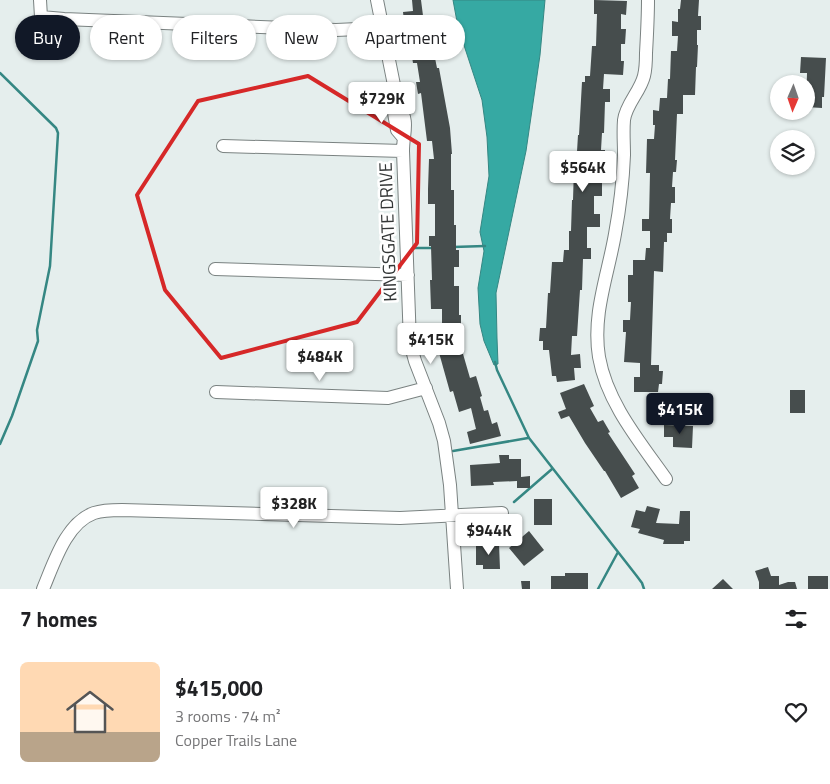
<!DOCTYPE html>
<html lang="en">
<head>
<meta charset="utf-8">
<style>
	body { margin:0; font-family:"Titillium Web",sans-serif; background:#f6f6f6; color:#202124; height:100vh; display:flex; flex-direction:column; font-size:19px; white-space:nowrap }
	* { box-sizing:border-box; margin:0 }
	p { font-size:16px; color:#757577 }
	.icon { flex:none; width:28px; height:28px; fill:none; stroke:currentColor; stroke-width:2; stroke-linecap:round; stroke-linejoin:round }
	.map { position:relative; height:589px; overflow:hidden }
	.details { display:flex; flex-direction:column; background:#fff; flex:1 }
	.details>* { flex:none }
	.banner { position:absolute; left:15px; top:15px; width:500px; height:45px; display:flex; gap:10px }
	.needle { width:32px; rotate:182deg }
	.tools { position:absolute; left:770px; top:75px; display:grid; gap:10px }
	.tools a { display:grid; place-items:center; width:45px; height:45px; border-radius:50%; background:#fff; box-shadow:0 1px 4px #0004; font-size:25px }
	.price { position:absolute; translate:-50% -42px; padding:0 11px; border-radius:5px; background:#fff; color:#222; font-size:16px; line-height:32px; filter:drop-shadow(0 1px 2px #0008) }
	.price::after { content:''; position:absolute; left:50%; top:30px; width:15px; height:11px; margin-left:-8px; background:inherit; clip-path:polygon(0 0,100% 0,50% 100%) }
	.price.selected { background:#111827; color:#fff }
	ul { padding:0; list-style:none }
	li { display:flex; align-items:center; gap:15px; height:125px; padding:0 20px }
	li+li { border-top:1px solid #e0e0e0 }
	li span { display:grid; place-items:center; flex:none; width:140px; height:100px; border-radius:8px; color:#555 }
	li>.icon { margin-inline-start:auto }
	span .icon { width:60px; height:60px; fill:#fffc; stroke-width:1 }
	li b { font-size:21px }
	h2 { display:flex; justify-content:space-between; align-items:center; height:60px; padding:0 20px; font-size:21px }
	.chip { padding:0 18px; border-radius:22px; background:#fff; box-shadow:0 1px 4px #0004; font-size:18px; line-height:45px }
	.chip.selected { background:#111827; color:#fff }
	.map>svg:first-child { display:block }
</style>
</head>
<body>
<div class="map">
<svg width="830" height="589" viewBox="0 0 830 589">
	<rect width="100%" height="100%" fill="#e5eeed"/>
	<path fill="#36a9a3" stroke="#358783" d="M 453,0 L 545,0 L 540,55 L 526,151 L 496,293 L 497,338 L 498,364 L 494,365 L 484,341 L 480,324 L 478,288 L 484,251 L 480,232 L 489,176 L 487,137 L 482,100 L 458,27 Z"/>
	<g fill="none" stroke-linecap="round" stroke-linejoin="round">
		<path stroke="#358783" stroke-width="2.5" d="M 0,73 L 56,128 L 58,133 L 50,266 L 37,330 L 38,341 L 12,416 L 0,444
			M 453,247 L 485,246
			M 411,248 L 433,248
			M 495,362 L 497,370 L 529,438 L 636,575 L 642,583 L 644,589
			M 453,451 L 528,438
			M 514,502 L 552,469
			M 598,589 L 618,552"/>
	</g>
	<path fill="#464d4d" d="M 412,0 L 421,0 L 426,39 L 433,37 L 435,48 L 433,48 L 437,68 L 439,68 L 450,128 L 452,154 L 451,154 L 451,190 L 454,190 L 454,225 L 456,225 L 456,250 L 459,250 L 459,267 L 454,267 L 454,286 L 459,286 L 459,315 L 461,315 L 461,347 L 470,378 L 476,376 L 482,396 L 480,397 L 484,411 L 488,410 L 492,424 L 497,422 L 501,436 L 470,444 L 467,432 L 476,429 L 471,408 L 459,412 L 453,391 L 450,392 L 436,342 L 434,342 L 434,332 L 442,331 L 442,309 L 431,309 L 430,280 L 432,280 L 431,246 L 429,246 L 429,236 L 435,236 L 435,204 L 428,204 L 428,189 L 429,159 L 434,159 L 432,141 L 427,141 L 421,93 L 418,94 L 416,82 L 420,82 L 417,63 L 413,63 L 409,39 L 406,39 L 403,12 L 413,11 Z
		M 594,0 L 627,1 L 626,15 L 621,14 L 621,29 L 626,29 L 625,44 L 621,44 L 621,61 L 624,61 L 623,75 L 604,74 L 603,89 L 610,89 L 610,102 L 605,102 L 604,133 L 602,133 L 601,150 L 605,150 L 605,162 L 595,162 L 595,182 L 602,182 L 602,196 L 594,196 L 594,214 L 600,214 L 600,227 L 587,227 L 587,248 L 591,248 L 591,259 L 583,259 L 582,290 L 580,290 L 577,336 L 572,336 L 571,355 L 580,354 L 581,368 L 574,368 L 575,380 L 557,382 L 556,376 L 552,376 L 549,350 L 543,350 L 543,341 L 539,341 L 540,328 L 546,328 L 548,293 L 550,293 L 552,262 L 563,262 L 564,250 L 569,250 L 569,231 L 571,231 L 572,200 L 573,200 L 574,167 L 576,168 L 578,135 L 579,135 L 582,82 L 585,82 L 585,76 L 590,76 L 592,46 L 596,46 L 597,14 L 594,14 Z
		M 681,0 L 699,0 L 698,16 L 701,16 L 701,30 L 697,30 L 697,45 L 698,45 L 697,67 L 696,67 L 695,95 L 683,95 L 683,114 L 677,114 L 675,160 L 677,160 L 676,172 L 673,172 L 672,187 L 675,187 L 675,203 L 671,203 L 670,219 L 672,219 L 672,233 L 667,233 L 667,242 L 664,242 L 663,272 L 654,271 L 651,365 L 659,365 L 659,371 L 663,371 L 662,384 L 659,384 L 658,392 L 634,392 L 634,377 L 640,377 L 640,363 L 624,362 L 626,332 L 623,332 L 623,320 L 630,320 L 631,302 L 628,302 L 628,275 L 633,275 L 633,260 L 645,260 L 646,248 L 650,248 L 650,231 L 642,231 L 642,219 L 649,219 L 650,173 L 646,173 L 647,139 L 654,139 L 655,125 L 653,125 L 653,110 L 659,111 L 660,98 L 667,98 L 668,79 L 670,79 L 671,51 L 677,51 L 678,36 L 672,36 L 672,21 L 678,22 L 678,9 L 680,9 Z
		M 801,57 L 826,58 L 824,97 L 822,97 L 822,108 L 806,107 L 807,73 L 800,73 Z
		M 584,384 L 594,406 L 590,408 L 598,422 L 603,420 L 610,432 L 608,433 L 635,474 L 632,476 L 639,488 L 621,498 L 605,471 L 604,471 L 585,443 L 569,416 L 561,419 L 558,412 L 566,409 L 560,393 Z
		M 790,390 L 805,390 L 805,413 L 790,413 Z
		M 664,425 L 693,426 L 692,448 L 673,447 L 673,437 L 664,437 Z
		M 499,455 L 509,455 L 509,459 L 521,459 L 521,477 L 530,476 L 530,488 L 517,488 L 517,481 L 493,482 L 494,485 L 471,486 L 470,465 L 500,463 Z
		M 534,499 L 552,499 L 552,525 L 534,525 Z
		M 647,506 L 660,509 L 656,523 L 679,524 L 680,511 L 690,511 L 690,541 L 684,541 L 684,544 L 663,544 L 664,540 L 638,533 L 640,529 L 631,527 L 636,510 L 645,512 Z
		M 529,531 L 544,550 L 524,566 L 509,548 Z
		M 489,543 L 499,543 L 500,569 L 483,569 L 483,565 L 476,565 L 476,546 L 489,546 Z
		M 768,567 L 771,576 L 779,576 L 779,585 L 788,582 L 795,582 L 797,589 L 759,589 L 759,582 L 755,571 Z
		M 565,573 L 588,573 L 588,589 L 551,589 L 551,576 L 565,576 Z
		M 808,576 L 828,576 L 828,589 L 808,589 Z
		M 723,579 L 733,589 L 712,589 Z
		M 521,581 L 530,581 L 530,589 L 522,589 Z"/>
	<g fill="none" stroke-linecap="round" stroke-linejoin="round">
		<g stroke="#7a8281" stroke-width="14">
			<path id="minor" d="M 40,0 L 41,17 L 64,19 L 336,30 L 358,29 L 381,22
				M 377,0 L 398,105 C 410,121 403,133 403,151 L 410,343 L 415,361 L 439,423 L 444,441 L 450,485 L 457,589
				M 648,0 C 648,18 647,35 646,53 C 646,60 646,68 644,76 C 640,92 626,104 624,120 C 623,132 624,143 624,155 C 623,181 620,207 615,234 C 608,275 592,314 599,357 C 607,403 640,442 666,479
				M 398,105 L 394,113 L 397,130 L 403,137
				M 223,146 L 403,151
				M 215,269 L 408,275
				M 216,392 L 388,398 L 426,388
				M 43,589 C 54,563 66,523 94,513 C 103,510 113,510 122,510 L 400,518 L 502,513"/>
		</g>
		<use href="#minor" stroke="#fff" stroke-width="12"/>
	</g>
	<path fill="none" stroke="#d62828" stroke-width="4" stroke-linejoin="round" d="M 308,76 L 419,144 L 417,243 L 357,322 L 221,358 L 165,290 L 137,195 L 198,101 Z"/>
	<g text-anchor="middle" stroke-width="5" stroke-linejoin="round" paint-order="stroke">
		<g font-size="18" fill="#343737" stroke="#fff">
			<text transform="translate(388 232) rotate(-92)" y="6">KINGSGATE DRIVE</text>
		</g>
	</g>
</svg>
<div class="tools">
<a><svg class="needle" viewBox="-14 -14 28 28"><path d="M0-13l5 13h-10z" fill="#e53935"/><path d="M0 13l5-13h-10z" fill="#757577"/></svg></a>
<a><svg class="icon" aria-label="layers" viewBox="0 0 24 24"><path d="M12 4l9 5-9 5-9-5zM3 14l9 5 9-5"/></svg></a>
</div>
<b class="price" style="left:382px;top:124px">$729K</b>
<b class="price" style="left:583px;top:193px">$564K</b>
<b class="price" style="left:431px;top:365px">$415K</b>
<b class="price" style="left:320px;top:382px">$484K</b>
<b class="price selected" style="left:680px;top:435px">$415K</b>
<b class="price" style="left:294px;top:529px">$328K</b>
<b class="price" style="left:489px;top:556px">$944K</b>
<div class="banner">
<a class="chip selected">Buy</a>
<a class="chip">Rent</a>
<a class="chip">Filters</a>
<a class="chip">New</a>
<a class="chip">Apartment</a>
</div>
</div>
<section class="details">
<h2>7 homes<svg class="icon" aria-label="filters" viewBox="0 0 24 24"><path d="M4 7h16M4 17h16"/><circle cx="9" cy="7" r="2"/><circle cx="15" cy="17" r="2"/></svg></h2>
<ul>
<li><span style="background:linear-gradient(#ffd9b3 70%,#b9a48a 0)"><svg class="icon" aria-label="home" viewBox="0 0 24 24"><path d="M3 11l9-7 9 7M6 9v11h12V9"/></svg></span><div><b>$415,000</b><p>3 rooms · 74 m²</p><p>Copper Trails Lane</p></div><svg class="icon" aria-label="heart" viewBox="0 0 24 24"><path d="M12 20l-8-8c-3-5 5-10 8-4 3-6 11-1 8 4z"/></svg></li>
</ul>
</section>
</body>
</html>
